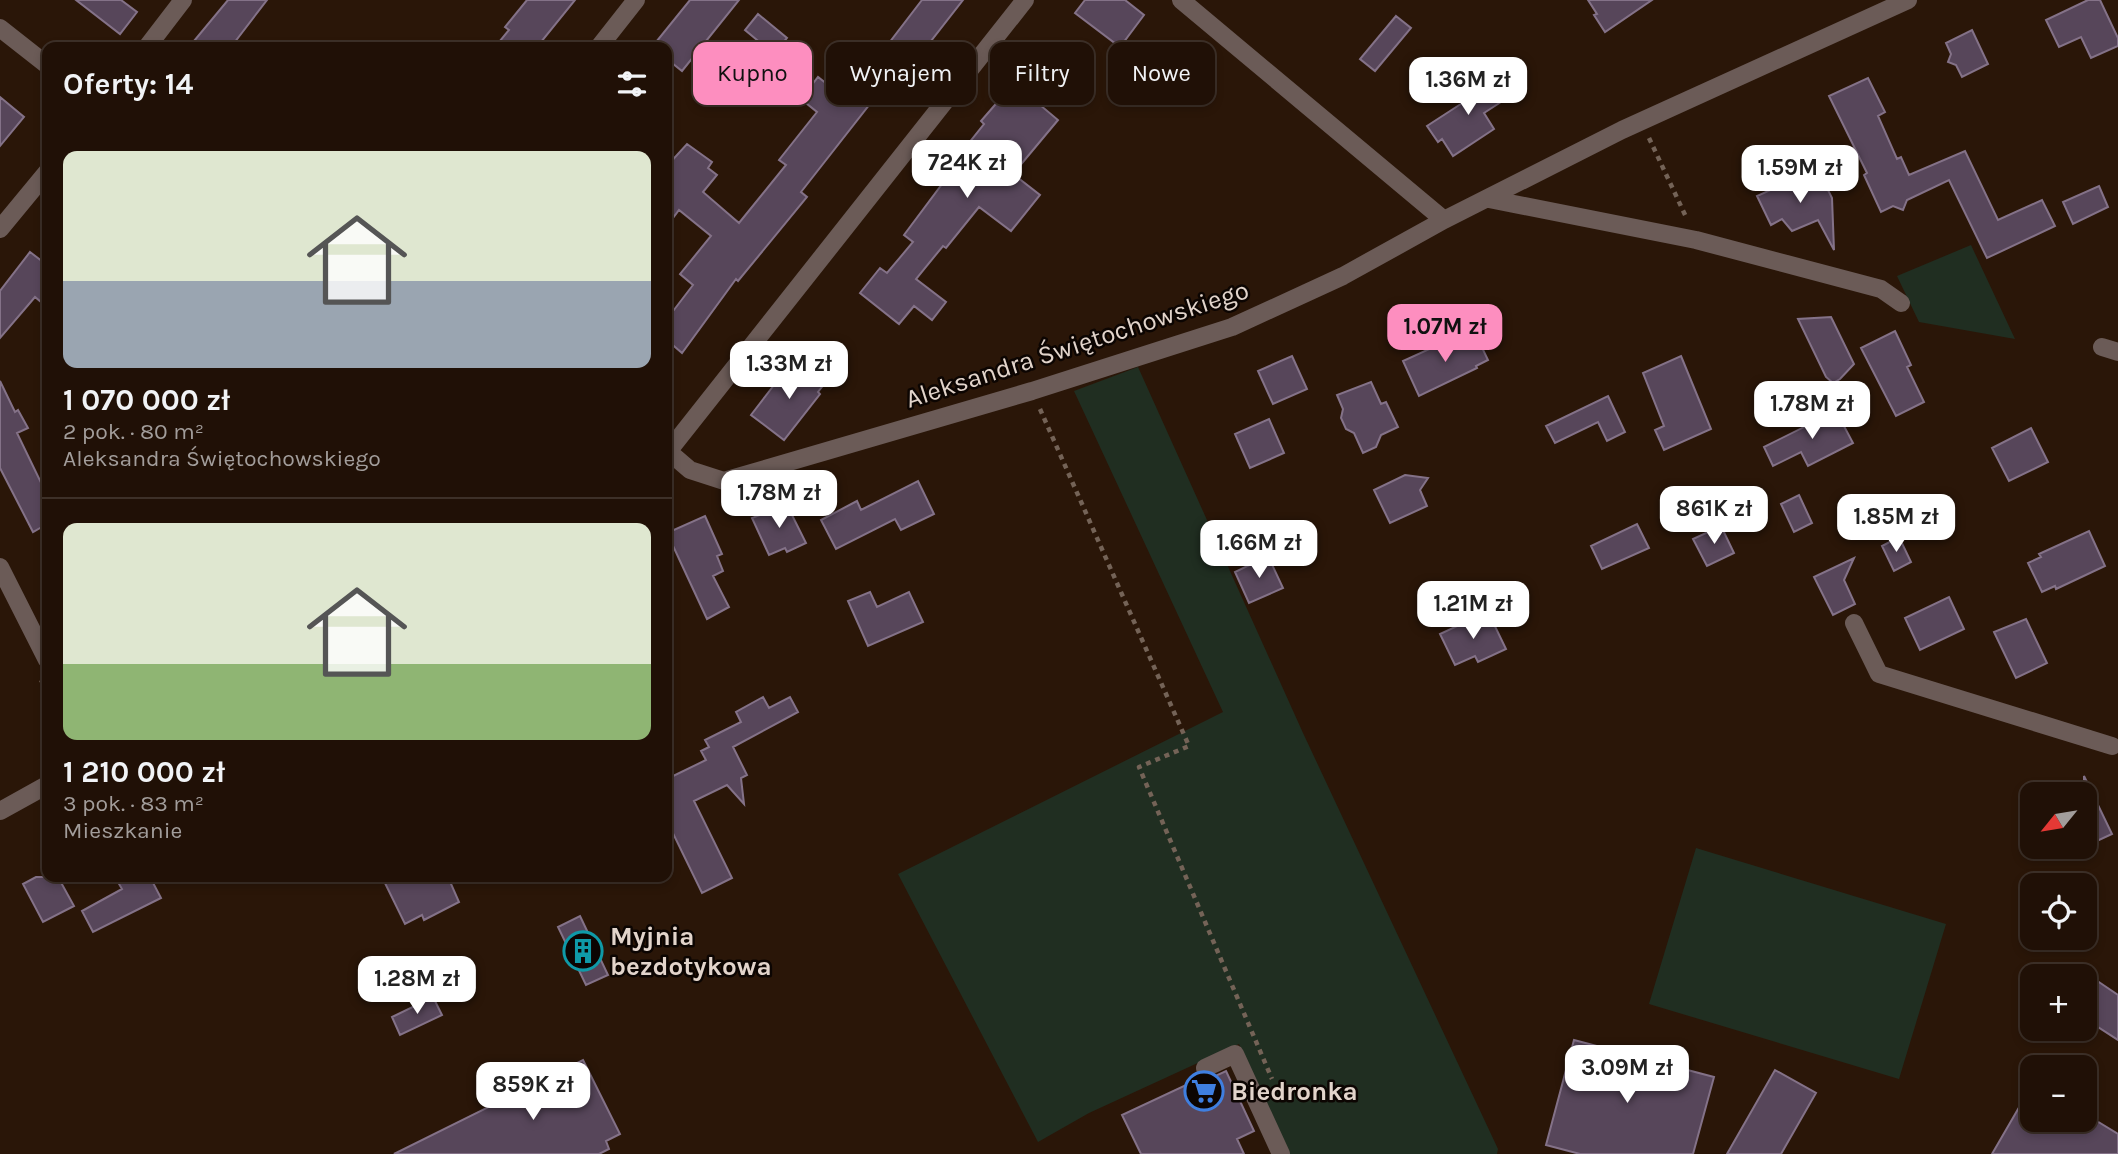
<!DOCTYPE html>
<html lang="pl">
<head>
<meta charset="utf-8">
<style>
	body { margin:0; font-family:Karla,sans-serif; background:#2d1e14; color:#f1f3f6; height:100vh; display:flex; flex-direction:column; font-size:26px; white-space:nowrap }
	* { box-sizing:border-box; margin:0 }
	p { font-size:23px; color:#a29d9b }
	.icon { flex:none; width:38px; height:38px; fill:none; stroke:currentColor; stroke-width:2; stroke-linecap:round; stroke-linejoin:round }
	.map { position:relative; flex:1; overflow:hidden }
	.panel { position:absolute; left:42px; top:42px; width:630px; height:840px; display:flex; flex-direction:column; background:#201006; border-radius:14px; box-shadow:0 4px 10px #0003,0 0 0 2px #3d3028 }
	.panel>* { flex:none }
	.guide { position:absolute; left:693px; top:42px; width:665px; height:63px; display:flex; gap:14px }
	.needle { width:46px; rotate:240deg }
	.fabs { position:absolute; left:2020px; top:782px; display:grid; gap:14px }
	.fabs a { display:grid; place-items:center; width:77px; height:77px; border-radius:14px; background:#201006; box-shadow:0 4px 10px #0003,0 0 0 2px #3d3028; font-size:35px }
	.price { position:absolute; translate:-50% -60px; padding:0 16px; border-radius:14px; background:#fff; color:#222; font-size:23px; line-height:46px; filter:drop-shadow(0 2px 4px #0008) }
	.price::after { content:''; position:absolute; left:50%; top:42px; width:21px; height:16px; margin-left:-10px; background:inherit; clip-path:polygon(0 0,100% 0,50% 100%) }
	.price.current { background:#fd8ebf; color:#111 }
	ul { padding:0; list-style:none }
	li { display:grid; align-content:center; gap:14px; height:371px; padding:0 21px }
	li+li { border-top:2px solid #3d3028 }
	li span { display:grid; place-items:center; height:217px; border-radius:14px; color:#555 }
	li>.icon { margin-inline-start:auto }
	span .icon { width:126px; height:126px; fill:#fffc; stroke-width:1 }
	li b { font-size:30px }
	h2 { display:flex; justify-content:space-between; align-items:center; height:84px; padding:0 21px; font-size:30px }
	.pill { padding:0 24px; border-radius:14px; background:#201006; box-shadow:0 4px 10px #0003,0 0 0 2px #3d3028; font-size:24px; line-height:63px }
	.pill.current { background:#fd8ebf; color:#111 }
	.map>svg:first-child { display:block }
</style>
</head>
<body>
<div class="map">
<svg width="2118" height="1154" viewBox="0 0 2118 1154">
	<rect width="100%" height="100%" fill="#2a1608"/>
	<path fill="#202e21" d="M 1971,245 L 2015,339 L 1919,322 L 1897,276 Z
		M 1138,367 L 1303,733 L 1498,1149 L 1497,1154 L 1290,1154 L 1239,1044 L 1089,1113 L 1038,1142 L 898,874 L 1223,712 L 1074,391 Z
		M 1696,848 L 1946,924 L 1899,1079 L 1649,1004 Z"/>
	<path fill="#57465a" stroke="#847288" stroke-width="2" d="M 76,0 L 121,0 L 137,12 L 120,34 Z
		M 228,0 L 267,0 L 231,47 L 189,47 Z
		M 527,0 L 575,0 L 537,47 L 495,47 L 509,30 L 505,27 Z
		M 690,0 L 739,0 L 682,71 L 667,59 L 667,47 L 652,47 Z
		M 922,0 L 963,0 L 888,96 L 881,90 L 801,192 L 807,197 L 738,281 L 736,279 L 682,353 L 667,340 L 667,319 L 693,285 L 680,274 L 711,236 L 679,210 L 667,226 L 667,166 L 687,144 L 712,162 L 708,168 L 717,175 L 703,192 L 739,223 L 786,165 L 779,160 L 817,112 L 801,99 L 818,77 L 846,99 Z
		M 1085,0 L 1125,0 L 1144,15 L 1120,47 L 1075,13 Z
		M 1588,0 L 1652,0 L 1605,32 L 1594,15 L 1597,14 Z
		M 2088,0 L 2100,0 L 2118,38 L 2118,46 L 2091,58 L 2081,37 L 2059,47 L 2046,20 Z
		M 758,14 L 787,38 L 774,54 L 745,30 Z
		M 1396,16 L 1411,28 L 1375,71 L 1360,59 Z
		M 1972,30 L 1988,64 L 1962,77 L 1956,65 L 1948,62 L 1951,54 L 1946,43 Z
		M 1487,74 L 1504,100 L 1484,113 L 1494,129 L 1453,156 L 1442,139 L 1438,142 L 1427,126 L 1470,98 L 1464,88 Z
		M 1868,78 L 1885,112 L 1878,116 L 1897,159 L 1901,157 L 1909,175 L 1965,151 L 1998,220 L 2042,200 L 2055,226 L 1987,258 L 1949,180 L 1907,200 L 1903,210 L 1893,206 L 1881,212 L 1864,175 L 1867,173 L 1829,96 Z
		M 1014,83 L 1058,120 L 1013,174 L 1040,195 L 1011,231 L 979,207 L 946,248 L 943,246 L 916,279 L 946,302 L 932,320 L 914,306 L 899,324 L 860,293 L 880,268 L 887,273 L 913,242 L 904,235 L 945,180 L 941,178 L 984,124 L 981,121 Z
		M 0,97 L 24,117 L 0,146 Z
		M 1804,175 L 1811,175 L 1824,182 L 1832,198 L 1834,250 L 1818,220 L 1792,231 L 1782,219 L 1771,225 L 1757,196 Z
		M 2099,186 L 2108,207 L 2073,224 L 2063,202 Z
		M 30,252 L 47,265 L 47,307 L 35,297 L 0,338 L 0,291 Z
		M 1831,317 L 1854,364 L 1840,379 L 1833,383 L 1826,377 L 1798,319 Z
		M 1895,331 L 1911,365 L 1907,367 L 1924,402 L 1896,416 L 1861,348 Z
		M 1475,333 L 1488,360 L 1476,366 L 1477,368 L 1419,396 L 1403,361 L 1438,345 L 1440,349 Z
		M 1292,356 L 1307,389 L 1273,404 L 1258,371 Z
		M 1681,356 L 1711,429 L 1664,450 L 1655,430 L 1664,426 L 1643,373 Z
		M 799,363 L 825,383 L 818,392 L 820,394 L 784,440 L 751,415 L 781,376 L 784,378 Z
		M 0,381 L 15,412 L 18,410 L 28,428 L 17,433 L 47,495 L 47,524 L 33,532 L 0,468 Z
		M 1371,382 L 1381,404 L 1386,402 L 1398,427 L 1381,435 L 1376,447 L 1363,453 L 1354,433 L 1346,429 L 1341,418 L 1343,409 L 1337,395 Z
		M 1608,396 L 1625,432 L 1607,441 L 1598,422 L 1555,443 L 1546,426 Z
		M 1836,411 L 1853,443 L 1808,466 L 1801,452 L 1773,466 L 1764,447 Z
		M 1269,419 L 1284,453 L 1250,468 L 1235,434 Z
		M 2031,428 L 2048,462 L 2009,481 L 1992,448 Z
		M 1405,475 L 1428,478 L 1420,490 L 1427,506 L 1390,523 L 1374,490 Z
		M 918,481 L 934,514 L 901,530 L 895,519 L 836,549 L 821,520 L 857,501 L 861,510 Z
		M 1799,495 L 1812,523 L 1794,532 L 1781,504 Z
		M 787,505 L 806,543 L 787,552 L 785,548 L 769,555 L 752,518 Z
		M 705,516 L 722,554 L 717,556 L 723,571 L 713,576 L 729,607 L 707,619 L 667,533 Z
		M 1637,524 L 1649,548 L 1602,569 L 1591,546 Z
		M 1721,526 L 1734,553 L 1707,566 L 1693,539 Z
		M 2089,531 L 2105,566 L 2056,589 L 2055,586 L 2042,592 L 2028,563 L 2041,557 L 2039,554 Z
		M 1899,537 L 1911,562 L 1894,571 L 1882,546 Z
		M 1268,556 L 1283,588 L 1249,603 L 1235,572 Z
		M 1854,558 L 1844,580 L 1855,604 L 1833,615 L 1814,577 Z
		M 870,592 L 877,607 L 909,592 L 923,622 L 868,646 L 848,601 Z
		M 1949,597 L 1964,629 L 1920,650 L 1905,618 Z
		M 1490,616 L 1506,649 L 1478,662 L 1475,656 L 1455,665 L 1440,634 L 1472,619 L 1474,623 Z
		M 2026,619 L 2047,663 L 2016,678 L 1994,632 Z
		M 763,697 L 769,708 L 790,697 L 798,712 L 733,747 L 747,775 L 741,778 L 744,804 L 727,785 L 694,801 L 732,878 L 702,893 L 667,821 L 667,779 L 706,760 L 701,751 L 709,747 L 705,740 L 741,722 L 736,712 Z
		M 2084,776 L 2112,834 L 2084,847 Z
		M 36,877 L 58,877 L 74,906 L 43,922 L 23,884 Z
		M 115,877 L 150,877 L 161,898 L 93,932 L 82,911 L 122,889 Z
		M 382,877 L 448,877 L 459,902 L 424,920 L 422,915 L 405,924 Z
		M 580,916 L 608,975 L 586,985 L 558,927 Z
		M 2084,972 L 2118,995 L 2118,1040 L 2084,1018 Z
		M 433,997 L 442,1015 L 400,1035 L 392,1017 Z
		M 1574,1040 L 1714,1077 L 1693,1154 L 1580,1154 L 1546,1145 Z
		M 583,1060 L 620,1134 L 606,1141 L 609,1149 L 599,1154 L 394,1154 Z
		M 1775,1070 L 1816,1093 L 1781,1154 L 1727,1154 Z
		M 1226,1071 L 1254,1131 L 1237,1139 L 1244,1154 L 1141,1154 L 1122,1115 L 1201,1078 L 1209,1079 Z
		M 2032,1085 L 2032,1120 L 2095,1120 L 2118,1134 L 2118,1154 L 1992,1154 Z"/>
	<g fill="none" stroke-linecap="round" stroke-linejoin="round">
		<path stroke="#746357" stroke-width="4.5" stroke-dasharray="5 5" stroke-linecap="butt" d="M 1649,138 L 1687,219
			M 1040,409 L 1189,746 L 1139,767 L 1272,1079
			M 41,680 L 47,691"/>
		<path stroke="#6b5b57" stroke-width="18" d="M 1181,0 L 1444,220
			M 0,28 L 47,65
			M 147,47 L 183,0
			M 599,47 L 636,0
			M 1489,199 L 1696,240 L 1881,289 L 1901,303
			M 0,229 L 47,172
			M 2102,347 L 2118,352
			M 669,452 L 690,470 L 724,481 L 1032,391 L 1232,327 L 1343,276 L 1444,220 L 1622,130 L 1908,0
			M 667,453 L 1025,0
			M 0,567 L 47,660
			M 1854,623 L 1879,674 L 2112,746
			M 0,811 L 47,785
			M 1205,1068 L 1235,1054 L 1281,1154"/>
	</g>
	<defs>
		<g id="building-ring" transform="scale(2.0125)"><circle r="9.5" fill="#0c0502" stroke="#0f9aa8" stroke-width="1.5"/><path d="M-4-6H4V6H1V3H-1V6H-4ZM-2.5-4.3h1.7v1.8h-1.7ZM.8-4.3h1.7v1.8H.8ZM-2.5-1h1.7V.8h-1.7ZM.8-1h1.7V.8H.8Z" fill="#0f9aa8"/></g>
		<g id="supermarket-ring" transform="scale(2.0125)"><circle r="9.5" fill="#0c0502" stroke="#3f7fe0" stroke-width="1.5"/><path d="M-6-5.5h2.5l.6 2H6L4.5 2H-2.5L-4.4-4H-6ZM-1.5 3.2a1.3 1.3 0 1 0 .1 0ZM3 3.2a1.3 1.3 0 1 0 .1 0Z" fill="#3f7fe0"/></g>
	</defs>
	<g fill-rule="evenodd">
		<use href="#building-ring" x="583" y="951"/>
		<use href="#supermarket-ring" x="1204" y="1091"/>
	</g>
	<g text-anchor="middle" stroke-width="5" stroke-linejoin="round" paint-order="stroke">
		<g font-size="26" fill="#e2d4cb" stroke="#0c0502">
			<text transform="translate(1077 344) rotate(-18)" y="9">Aleksandra Świętochowskiego</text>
		</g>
		<g font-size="26" font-weight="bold" fill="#e2d4cb" stroke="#0c0502" text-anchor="start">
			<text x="610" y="945">Myjnia<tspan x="610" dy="30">bezdotykowa</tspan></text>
			<text x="1231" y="1100">Biedronka</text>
		</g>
	</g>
</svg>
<div class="fabs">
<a><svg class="needle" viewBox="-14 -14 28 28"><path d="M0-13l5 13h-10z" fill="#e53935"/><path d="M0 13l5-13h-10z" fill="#a29d9b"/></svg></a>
<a><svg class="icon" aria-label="locate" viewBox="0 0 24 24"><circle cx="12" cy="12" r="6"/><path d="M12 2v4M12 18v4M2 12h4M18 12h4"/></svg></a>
<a>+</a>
<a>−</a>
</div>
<b class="price" style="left:1468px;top:117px">1.36M zł</b>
<b class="price" style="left:967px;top:200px">724K zł</b>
<b class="price" style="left:1800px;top:205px">1.59M zł</b>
<b class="price current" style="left:1445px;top:364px">1.07M zł</b>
<b class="price" style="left:789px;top:401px">1.33M zł</b>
<b class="price" style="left:1812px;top:441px">1.78M zł</b>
<b class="price" style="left:779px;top:530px">1.78M zł</b>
<b class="price" style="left:1714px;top:546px">861K zł</b>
<b class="price" style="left:1896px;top:554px">1.85M zł</b>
<b class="price" style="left:1259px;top:580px">1.66M zł</b>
<b class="price" style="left:1473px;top:641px">1.21M zł</b>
<b class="price" style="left:417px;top:1016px">1.28M zł</b>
<b class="price" style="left:1627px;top:1105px">3.09M zł</b>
<b class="price" style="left:533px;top:1122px">859K zł</b>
<div class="guide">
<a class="pill current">Kupno</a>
<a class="pill">Wynajem</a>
<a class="pill">Filtry</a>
<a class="pill">Nowe</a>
</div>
<section class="panel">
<h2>Oferty: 14<svg class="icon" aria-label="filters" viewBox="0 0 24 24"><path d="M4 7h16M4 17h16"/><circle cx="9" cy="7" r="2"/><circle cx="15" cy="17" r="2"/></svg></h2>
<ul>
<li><span style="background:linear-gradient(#dfe7d0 60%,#9aa5b1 0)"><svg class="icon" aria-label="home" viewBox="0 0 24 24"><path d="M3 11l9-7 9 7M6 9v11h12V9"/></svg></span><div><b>1 070 000 zł</b><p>2 pok. · 80 m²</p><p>Aleksandra Świętochowskiego</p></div></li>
<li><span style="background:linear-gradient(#dfe7d0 65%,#8fb573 0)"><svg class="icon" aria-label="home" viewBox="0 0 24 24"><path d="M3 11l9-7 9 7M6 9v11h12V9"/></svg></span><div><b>1 210 000 zł</b><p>3 pok. · 83 m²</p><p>Mieszkanie</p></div></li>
</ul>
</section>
</div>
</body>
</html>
